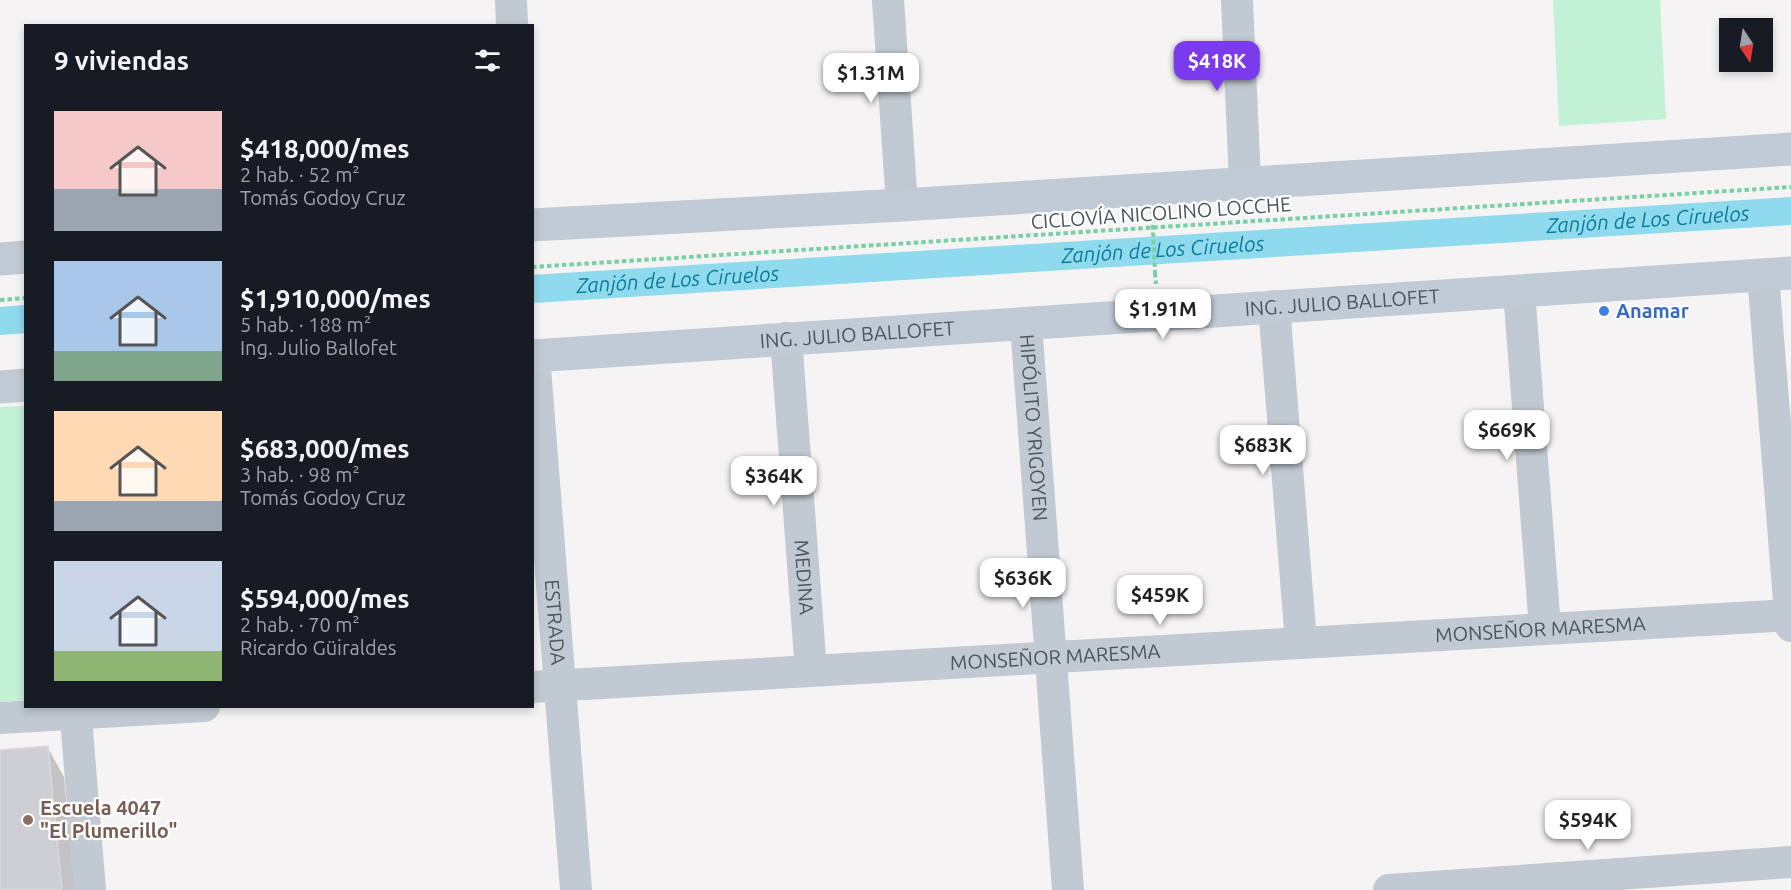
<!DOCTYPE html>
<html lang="es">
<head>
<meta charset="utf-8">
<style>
	body { margin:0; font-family:Ubuntu,sans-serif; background:#20242c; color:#f1f3f6; height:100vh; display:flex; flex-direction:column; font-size:22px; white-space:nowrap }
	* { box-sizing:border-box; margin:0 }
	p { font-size:20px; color:#9ea1a6 }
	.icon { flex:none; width:33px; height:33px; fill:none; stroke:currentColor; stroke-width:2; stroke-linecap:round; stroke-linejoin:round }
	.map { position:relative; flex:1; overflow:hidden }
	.side { position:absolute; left:24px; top:24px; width:510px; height:684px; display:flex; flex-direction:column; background:#171b24; border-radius:0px; box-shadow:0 3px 9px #0003 }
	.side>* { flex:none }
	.needle { width:39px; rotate:168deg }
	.controls { position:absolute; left:1719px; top:18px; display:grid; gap:12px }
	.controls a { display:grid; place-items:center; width:54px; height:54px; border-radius:0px; background:#171b24; box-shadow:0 3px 9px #0003; font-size:30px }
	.price { position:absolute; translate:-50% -51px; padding:0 14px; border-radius:12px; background:#fff; color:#222; font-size:20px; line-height:39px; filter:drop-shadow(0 2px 3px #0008) }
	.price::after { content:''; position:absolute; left:50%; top:36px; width:18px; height:14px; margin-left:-9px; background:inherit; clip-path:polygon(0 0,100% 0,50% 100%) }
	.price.current { background:#7c3aed; color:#fff }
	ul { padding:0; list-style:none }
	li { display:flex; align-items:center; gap:18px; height:150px; padding:0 30px }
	li span { display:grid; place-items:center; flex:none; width:168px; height:120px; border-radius:0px; color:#555 }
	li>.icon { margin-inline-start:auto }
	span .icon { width:72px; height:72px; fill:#fffc; stroke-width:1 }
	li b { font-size:26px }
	h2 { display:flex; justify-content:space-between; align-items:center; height:72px; padding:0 30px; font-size:26px }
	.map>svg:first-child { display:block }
</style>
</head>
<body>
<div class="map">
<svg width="1791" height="890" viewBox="0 0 1791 890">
	<rect width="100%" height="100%" fill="#f5f3f3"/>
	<path fill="#c3f1d5" d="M 1553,0 L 1660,0 L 1666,119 L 1559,126 Z
		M 26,406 L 25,700 L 0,702 L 0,407 Z"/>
	<path fill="#0003" d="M 48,748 L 64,777 L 75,890 L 0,890 L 0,751 Z"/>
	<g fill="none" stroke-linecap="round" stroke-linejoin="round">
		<g stroke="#90daee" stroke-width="28">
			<path id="s1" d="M 532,289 L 1791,211"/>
			<path d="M 0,321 L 26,319"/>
		</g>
	</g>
	<path fill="#cdcfd5" stroke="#d7d9de" stroke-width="1.5" d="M 48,746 L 62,890 L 0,890 L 0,750 Z"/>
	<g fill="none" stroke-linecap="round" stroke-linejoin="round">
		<path stroke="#7ad0a6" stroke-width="4" stroke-dasharray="4.5 3" stroke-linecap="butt" d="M 532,267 L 1791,187
			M 1155,273 L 1156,284
			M 0,300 L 26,298"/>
		<g stroke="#c1cad2" stroke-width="32">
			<path d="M 511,0 L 512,26"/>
			<path d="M 888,0 L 902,205"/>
			<path d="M 1237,0 L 1245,182"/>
			<path d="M 1763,275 L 1791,626"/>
			<path d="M 1519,291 L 1545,628"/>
			<path d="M 1274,306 L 1301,642"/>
			<path id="s2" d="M 1026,324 L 1068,890"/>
			<path id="s3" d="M 786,338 L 811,671"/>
			<path id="s4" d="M 534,355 L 576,890"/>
			<path id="s5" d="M 532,687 L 1791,615"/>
			<path d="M 75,706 L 90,890"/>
			<path d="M 0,718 L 204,706"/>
			<path d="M 1389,890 L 1791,862"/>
		</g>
		<g stroke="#c1cbd6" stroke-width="33">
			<path d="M 532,225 L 902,205 L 1791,149"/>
			<path d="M 0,259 L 26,257"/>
			<path id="s6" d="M 532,356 L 1791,273"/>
			<path d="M 0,387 L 26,385"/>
		</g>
		<path stroke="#7ad0a6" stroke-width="4" stroke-dasharray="4.5 3" stroke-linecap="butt" d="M 1152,210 L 1155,273"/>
	</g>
	<circle fill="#3f7fe0" stroke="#fff" stroke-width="2" cx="1604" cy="311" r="6"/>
	<circle fill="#8d6e63" stroke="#fff" stroke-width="2" cx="28" cy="820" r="6"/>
	<g text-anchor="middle" stroke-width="4.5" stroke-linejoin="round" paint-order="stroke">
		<g font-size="20" fill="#4a5661" stroke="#fff">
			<text transform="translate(1161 213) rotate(-4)" y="7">CICLOVÍA NICOLINO LOCCHE</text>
			<text dy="7" stroke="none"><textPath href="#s6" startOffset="812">ING. JULIO BALLOFET</textPath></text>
			<text dy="7" stroke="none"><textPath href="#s6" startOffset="326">ING. JULIO BALLOFET</textPath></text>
			<text dy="7" stroke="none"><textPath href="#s2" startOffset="104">HIPÓLITO YRIGOYEN</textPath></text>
			<text dy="7" stroke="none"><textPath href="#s3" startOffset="240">MEDINA</textPath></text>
			<text dy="7" stroke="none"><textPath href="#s4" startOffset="268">ESTRADA</textPath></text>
			<text dy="7" stroke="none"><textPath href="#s5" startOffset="1010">MONSEÑOR MARESMA</textPath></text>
			<text dy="7" stroke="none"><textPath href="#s5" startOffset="524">MONSEÑOR MARESMA</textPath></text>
		</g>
		<g font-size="20" font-weight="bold" fill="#366cbe" stroke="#fff" text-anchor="start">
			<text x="1616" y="318">Anamar</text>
		</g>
		<g font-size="20" font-weight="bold" fill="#785e54" stroke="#fff" text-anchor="start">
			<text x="40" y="815">Escuela 4047<tspan x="40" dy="23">"El Plumerillo"</tspan></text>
		</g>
		<g font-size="21" font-style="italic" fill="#0c7c9b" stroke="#fff">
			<text dy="7" stroke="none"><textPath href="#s1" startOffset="1118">Zanjón de Los Ciruelos</textPath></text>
			<text dy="7" stroke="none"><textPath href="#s1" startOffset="632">Zanjón de Los Ciruelos</textPath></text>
			<text dy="7" stroke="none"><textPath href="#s1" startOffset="146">Zanjón de Los Ciruelos</textPath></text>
		</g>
	</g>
</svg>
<div class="controls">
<a><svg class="needle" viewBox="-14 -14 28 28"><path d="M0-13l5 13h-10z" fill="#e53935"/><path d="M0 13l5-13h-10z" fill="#9ea1a6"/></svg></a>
</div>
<b class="price current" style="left:1217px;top:92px">$418K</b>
<b class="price" style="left:871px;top:104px">$1.31M</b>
<b class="price" style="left:1163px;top:340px">$1.91M</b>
<b class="price" style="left:1507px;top:461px">$669K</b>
<b class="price" style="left:1263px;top:476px">$683K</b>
<b class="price" style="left:774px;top:507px">$364K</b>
<b class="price" style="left:1023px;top:609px">$636K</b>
<b class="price" style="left:1160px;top:626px">$459K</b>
<b class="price" style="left:1588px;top:851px">$594K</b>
<section class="side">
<h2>9 viviendas<svg class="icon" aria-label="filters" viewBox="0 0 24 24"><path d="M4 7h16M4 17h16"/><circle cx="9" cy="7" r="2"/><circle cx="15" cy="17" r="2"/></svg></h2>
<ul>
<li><span style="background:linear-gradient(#f6c9c9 65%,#9aa5b1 0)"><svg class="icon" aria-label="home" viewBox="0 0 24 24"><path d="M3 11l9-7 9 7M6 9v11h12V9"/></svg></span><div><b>$418,000/mes</b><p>2 hab. · 52 m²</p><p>Tomás Godoy Cruz</p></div></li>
<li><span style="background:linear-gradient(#a9c7e8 75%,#7fa58c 0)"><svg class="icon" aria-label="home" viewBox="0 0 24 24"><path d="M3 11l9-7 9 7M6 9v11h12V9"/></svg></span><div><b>$1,910,000/mes</b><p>5 hab. · 188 m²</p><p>Ing. Julio Ballofet</p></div></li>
<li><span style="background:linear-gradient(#ffd9b3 75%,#9aa5b1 0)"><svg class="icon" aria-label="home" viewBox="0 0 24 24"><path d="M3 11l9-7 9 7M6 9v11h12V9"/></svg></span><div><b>$683,000/mes</b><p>3 hab. · 98 m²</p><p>Tomás Godoy Cruz</p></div></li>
<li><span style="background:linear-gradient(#c9d6e8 75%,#8fb573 0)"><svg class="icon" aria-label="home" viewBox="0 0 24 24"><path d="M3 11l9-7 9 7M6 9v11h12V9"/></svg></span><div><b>$594,000/mes</b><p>2 hab. · 70 m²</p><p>Ricardo Güiraldes</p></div></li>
</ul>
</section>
</div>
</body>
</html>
